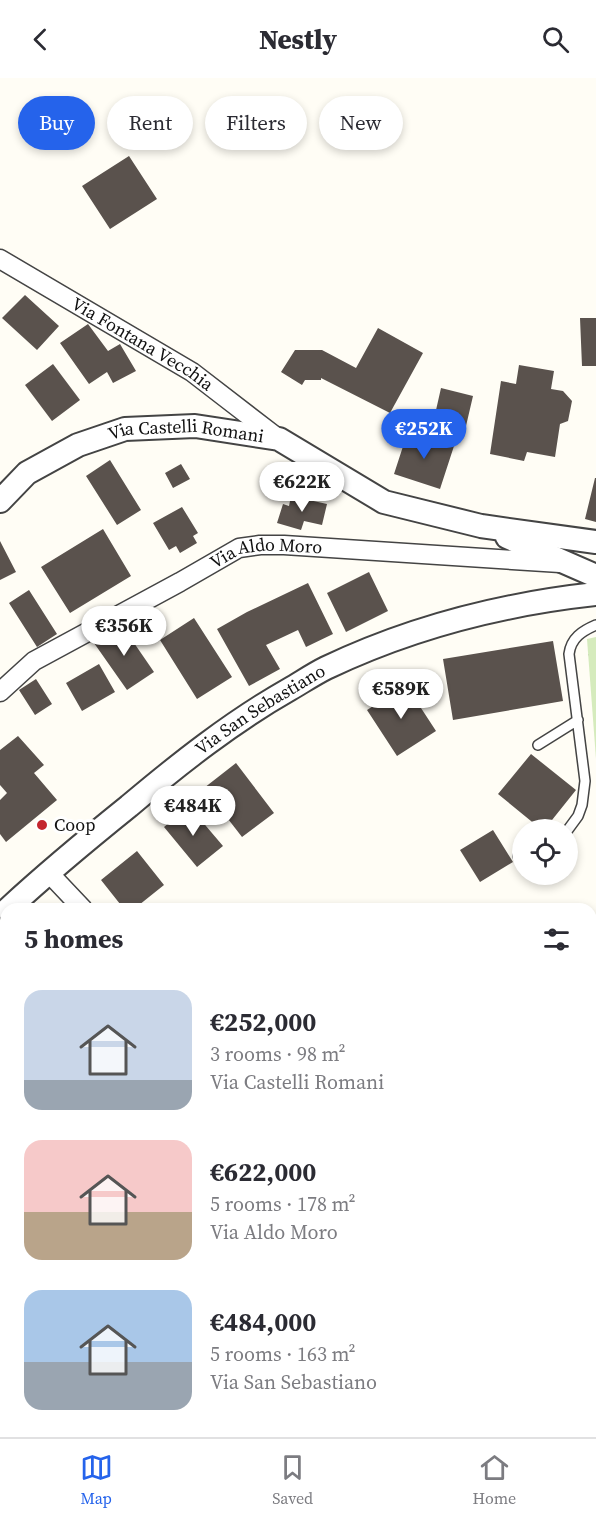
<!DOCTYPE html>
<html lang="en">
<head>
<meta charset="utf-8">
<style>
	body { margin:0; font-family:"Source Serif 4",serif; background:#f7f7f7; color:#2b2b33; height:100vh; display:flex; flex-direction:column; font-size:22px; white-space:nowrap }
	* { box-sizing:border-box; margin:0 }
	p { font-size:20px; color:#7c7c81 }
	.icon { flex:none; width:33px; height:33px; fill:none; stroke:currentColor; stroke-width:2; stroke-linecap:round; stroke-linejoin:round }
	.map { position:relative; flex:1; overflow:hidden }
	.drawer { position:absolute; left:0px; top:825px; width:597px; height:534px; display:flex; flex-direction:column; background:#fff; border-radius:18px 18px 0 0; box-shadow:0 3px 9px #0003 }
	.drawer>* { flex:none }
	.guide { position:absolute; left:18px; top:18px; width:561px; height:54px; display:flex; gap:12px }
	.controls { position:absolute; left:512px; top:741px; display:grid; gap:12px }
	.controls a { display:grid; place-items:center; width:66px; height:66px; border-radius:50%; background:#fff; box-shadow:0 3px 9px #0003; font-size:30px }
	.price { position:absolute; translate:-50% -51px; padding:0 14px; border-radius:21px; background:#fff; color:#222; font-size:20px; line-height:39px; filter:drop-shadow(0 2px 3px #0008) }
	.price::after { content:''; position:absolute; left:50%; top:36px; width:18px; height:14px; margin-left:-9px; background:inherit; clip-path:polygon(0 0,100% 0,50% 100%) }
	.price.selected { background:#2563eb; color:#fff }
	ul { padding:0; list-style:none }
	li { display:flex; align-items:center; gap:18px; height:150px; padding:0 24px }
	li span { display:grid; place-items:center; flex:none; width:168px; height:120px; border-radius:18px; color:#555 }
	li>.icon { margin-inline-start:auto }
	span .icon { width:72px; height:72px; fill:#fffc; stroke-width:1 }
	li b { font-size:26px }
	h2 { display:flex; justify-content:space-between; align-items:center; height:72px; padding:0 24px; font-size:26px }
	.chip { padding:0 21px; border-radius:27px; background:#fff; box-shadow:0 3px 9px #0003; font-size:21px; line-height:54px }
	.chip.selected { background:#2563eb; color:#fff }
	header { display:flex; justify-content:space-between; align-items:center; height:78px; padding:0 24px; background:#fff; font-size:27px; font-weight:800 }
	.tab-bar { display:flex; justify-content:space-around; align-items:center; height:84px; border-top:2px solid #e1e1e2; background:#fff; font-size:16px; color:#7c7c81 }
	.tab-bar a { display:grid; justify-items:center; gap:3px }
	.tab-bar .selected { color:#2563eb }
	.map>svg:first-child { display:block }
</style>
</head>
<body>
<header><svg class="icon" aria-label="back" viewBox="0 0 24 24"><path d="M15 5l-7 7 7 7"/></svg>Nestly<svg class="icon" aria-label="search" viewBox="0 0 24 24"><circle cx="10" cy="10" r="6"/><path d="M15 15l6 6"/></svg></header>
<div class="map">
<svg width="596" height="1359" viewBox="0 0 596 1359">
	<defs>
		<pattern id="grass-tufts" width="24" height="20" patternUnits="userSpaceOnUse" patternTransform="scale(1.5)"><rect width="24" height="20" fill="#d5ebbd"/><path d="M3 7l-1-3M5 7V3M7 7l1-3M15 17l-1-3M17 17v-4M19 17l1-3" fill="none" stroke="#b6c8a1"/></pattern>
	</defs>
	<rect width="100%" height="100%" fill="#fffdf5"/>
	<path fill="url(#grass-tufts)" d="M 596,559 L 596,681 L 587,561 Z"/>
	<path fill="#5a524d" d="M 129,78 L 157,121 L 110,151 L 82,108 Z
		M 25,217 L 59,248 L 37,272 L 2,240 Z
		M 580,240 L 596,240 L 596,288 L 582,288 Z
		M 88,246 L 108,273 L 120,266 L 136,293 L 113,305 L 107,294 L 89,306 L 60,265 Z
		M 378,250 L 423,275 L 390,335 L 321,300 L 321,302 L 305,302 L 302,307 L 281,294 L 295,272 L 322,272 L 356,290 Z
		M 53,286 L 80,322 L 52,343 L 25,307 Z
		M 519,287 L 554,293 L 551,311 L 563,313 L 572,323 L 568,343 L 560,346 L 555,379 L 527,374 L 524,383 L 490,376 L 501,303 L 516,306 Z
		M 441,310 L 473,318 L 466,348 L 434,341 Z
		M 408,353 L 454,368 L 440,411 L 394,396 Z
		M 110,382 L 141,432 L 117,447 L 86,398 Z
		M 181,386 L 190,401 L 173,410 L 165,395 Z
		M 595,400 L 596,400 L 596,444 L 585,441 Z
		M 291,418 L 327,426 L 322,447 L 304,443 L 301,452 L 277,445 L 283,426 L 289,428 Z
		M 182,429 L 198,455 L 193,458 L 197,465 L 180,475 L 176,468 L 169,472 L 153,445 Z
		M 103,451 L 131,498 L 70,535 L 41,489 Z
		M 0,463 L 16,494 L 0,502 Z
		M 369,494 L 388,533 L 346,554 L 327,515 Z
		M 308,505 L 333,556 L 306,569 L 298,552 L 266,567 L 280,591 L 249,608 L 217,551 L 247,534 Z
		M 29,512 L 57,556 L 37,569 L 9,525 Z
		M 194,540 L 232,599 L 197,621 L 160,562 Z
		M 121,546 L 154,594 L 127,612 L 94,565 Z
		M 553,563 L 563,623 L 453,642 L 443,581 Z
		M 99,586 L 115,614 L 82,633 L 66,605 Z
		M 36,601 L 52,626 L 35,637 L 19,612 Z
		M 406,607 L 436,653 L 397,678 L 367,632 Z
		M 18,658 L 44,687 L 34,695 L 57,722 L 6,764 L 0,756 L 0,722 L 7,715 L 0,707 L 0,672 Z
		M 531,676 L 576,712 L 544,752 L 542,752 L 498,716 Z
		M 236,685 L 274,735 L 242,759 L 204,710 Z
		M 189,728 L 223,768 L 197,789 L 164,749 Z
		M 493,752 L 513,784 L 480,804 L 460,772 Z
		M 137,773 L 164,807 L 134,831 L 124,831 L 101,802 Z
		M 6,895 L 6,921 L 0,914 L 0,900 Z"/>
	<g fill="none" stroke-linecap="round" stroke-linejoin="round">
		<g stroke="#444" stroke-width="12">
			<path id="service" d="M 538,667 L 578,642
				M 567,753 L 578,738 L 582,727 L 585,703 L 569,576 C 571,560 582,553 596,547
				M 518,778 L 522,777
				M 591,1209 L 596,1211"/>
		</g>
		<g stroke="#444" stroke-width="21">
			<g id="minor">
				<path id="s1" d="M 0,181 L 192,294 L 279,361"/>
				<path id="s2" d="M 0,614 L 34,583 L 180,504 L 239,470 L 260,467 L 284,467 L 560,485"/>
				<path d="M 48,794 L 83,831"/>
				<path d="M 591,995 L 596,996"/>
			</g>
		</g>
		<g stroke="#444" stroke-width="26">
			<g id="tertiary">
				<path id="s3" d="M 0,423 L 27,395 L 78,367 L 125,351 L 195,348 L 279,361 L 384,424 L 481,448 L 596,464"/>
				<path d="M 507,459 L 596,498"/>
				<path id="s4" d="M 8,831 C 47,795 88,761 129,728 C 180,685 232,644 290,611 C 302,604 314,596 326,590 C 410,550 503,526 596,516"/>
			</g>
		</g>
		<use href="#service" stroke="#fff" stroke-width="9"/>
		<use href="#minor" stroke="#fff" stroke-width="18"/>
		<use href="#tertiary" stroke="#fff" stroke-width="22"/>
	</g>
	<circle fill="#c4262e" stroke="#fff" stroke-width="2" cx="42" cy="747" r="6"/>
	<g text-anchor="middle" stroke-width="6" stroke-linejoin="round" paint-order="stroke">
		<g font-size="18" fill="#111" stroke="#fff">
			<text dy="6" stroke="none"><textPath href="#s1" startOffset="166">Via Fontana Vecchia</textPath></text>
			<text dy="6" stroke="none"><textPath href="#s3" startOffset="208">Via Castelli Romani</textPath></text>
			<text dy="6" stroke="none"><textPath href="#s2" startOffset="306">Via Aldo Moro</textPath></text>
			<text dy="6" stroke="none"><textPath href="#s4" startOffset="322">Via San Sebastiano</textPath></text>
		</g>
		<g font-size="18" fill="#111" stroke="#fff" text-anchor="start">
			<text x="54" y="753">Coop</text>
		</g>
	</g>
</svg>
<div class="controls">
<a><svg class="icon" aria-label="locate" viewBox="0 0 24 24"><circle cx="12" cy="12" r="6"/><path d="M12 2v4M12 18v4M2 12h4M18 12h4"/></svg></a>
</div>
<b class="price selected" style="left:424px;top:382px">€252K</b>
<b class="price" style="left:302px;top:435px">€622K</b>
<b class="price" style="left:124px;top:579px">€356K</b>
<b class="price" style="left:401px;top:642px">€589K</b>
<b class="price" style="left:193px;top:759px">€484K</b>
<div class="guide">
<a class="chip selected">Buy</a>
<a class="chip">Rent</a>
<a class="chip">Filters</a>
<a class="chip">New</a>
</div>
<section class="drawer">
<h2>5 homes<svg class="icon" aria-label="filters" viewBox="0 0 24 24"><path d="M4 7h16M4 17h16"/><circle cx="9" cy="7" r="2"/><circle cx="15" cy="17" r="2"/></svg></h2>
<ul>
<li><span style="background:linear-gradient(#c9d6e8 75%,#9aa5b1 0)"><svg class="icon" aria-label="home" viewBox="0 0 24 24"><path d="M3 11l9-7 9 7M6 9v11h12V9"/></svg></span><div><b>€252,000</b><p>3 rooms · 98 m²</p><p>Via Castelli Romani</p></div></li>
<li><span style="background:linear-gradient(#f6c9c9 60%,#b9a48a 0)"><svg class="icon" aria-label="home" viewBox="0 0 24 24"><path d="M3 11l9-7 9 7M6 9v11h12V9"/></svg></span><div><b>€622,000</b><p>5 rooms · 178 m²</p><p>Via Aldo Moro</p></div></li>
<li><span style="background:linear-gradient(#a9c7e8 60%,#9aa5b1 0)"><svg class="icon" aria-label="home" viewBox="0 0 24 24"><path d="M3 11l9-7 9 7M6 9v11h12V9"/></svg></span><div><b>€484,000</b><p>5 rooms · 163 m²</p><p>Via San Sebastiano</p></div></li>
</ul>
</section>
</div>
<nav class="tab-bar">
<a class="selected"><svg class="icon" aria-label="map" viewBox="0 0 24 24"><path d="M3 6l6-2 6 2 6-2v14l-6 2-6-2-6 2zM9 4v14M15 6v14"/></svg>Map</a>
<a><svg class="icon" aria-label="saved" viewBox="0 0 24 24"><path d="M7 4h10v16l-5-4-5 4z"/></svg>Saved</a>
<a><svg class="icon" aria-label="home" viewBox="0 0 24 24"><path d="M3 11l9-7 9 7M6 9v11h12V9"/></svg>Home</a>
</nav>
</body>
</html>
